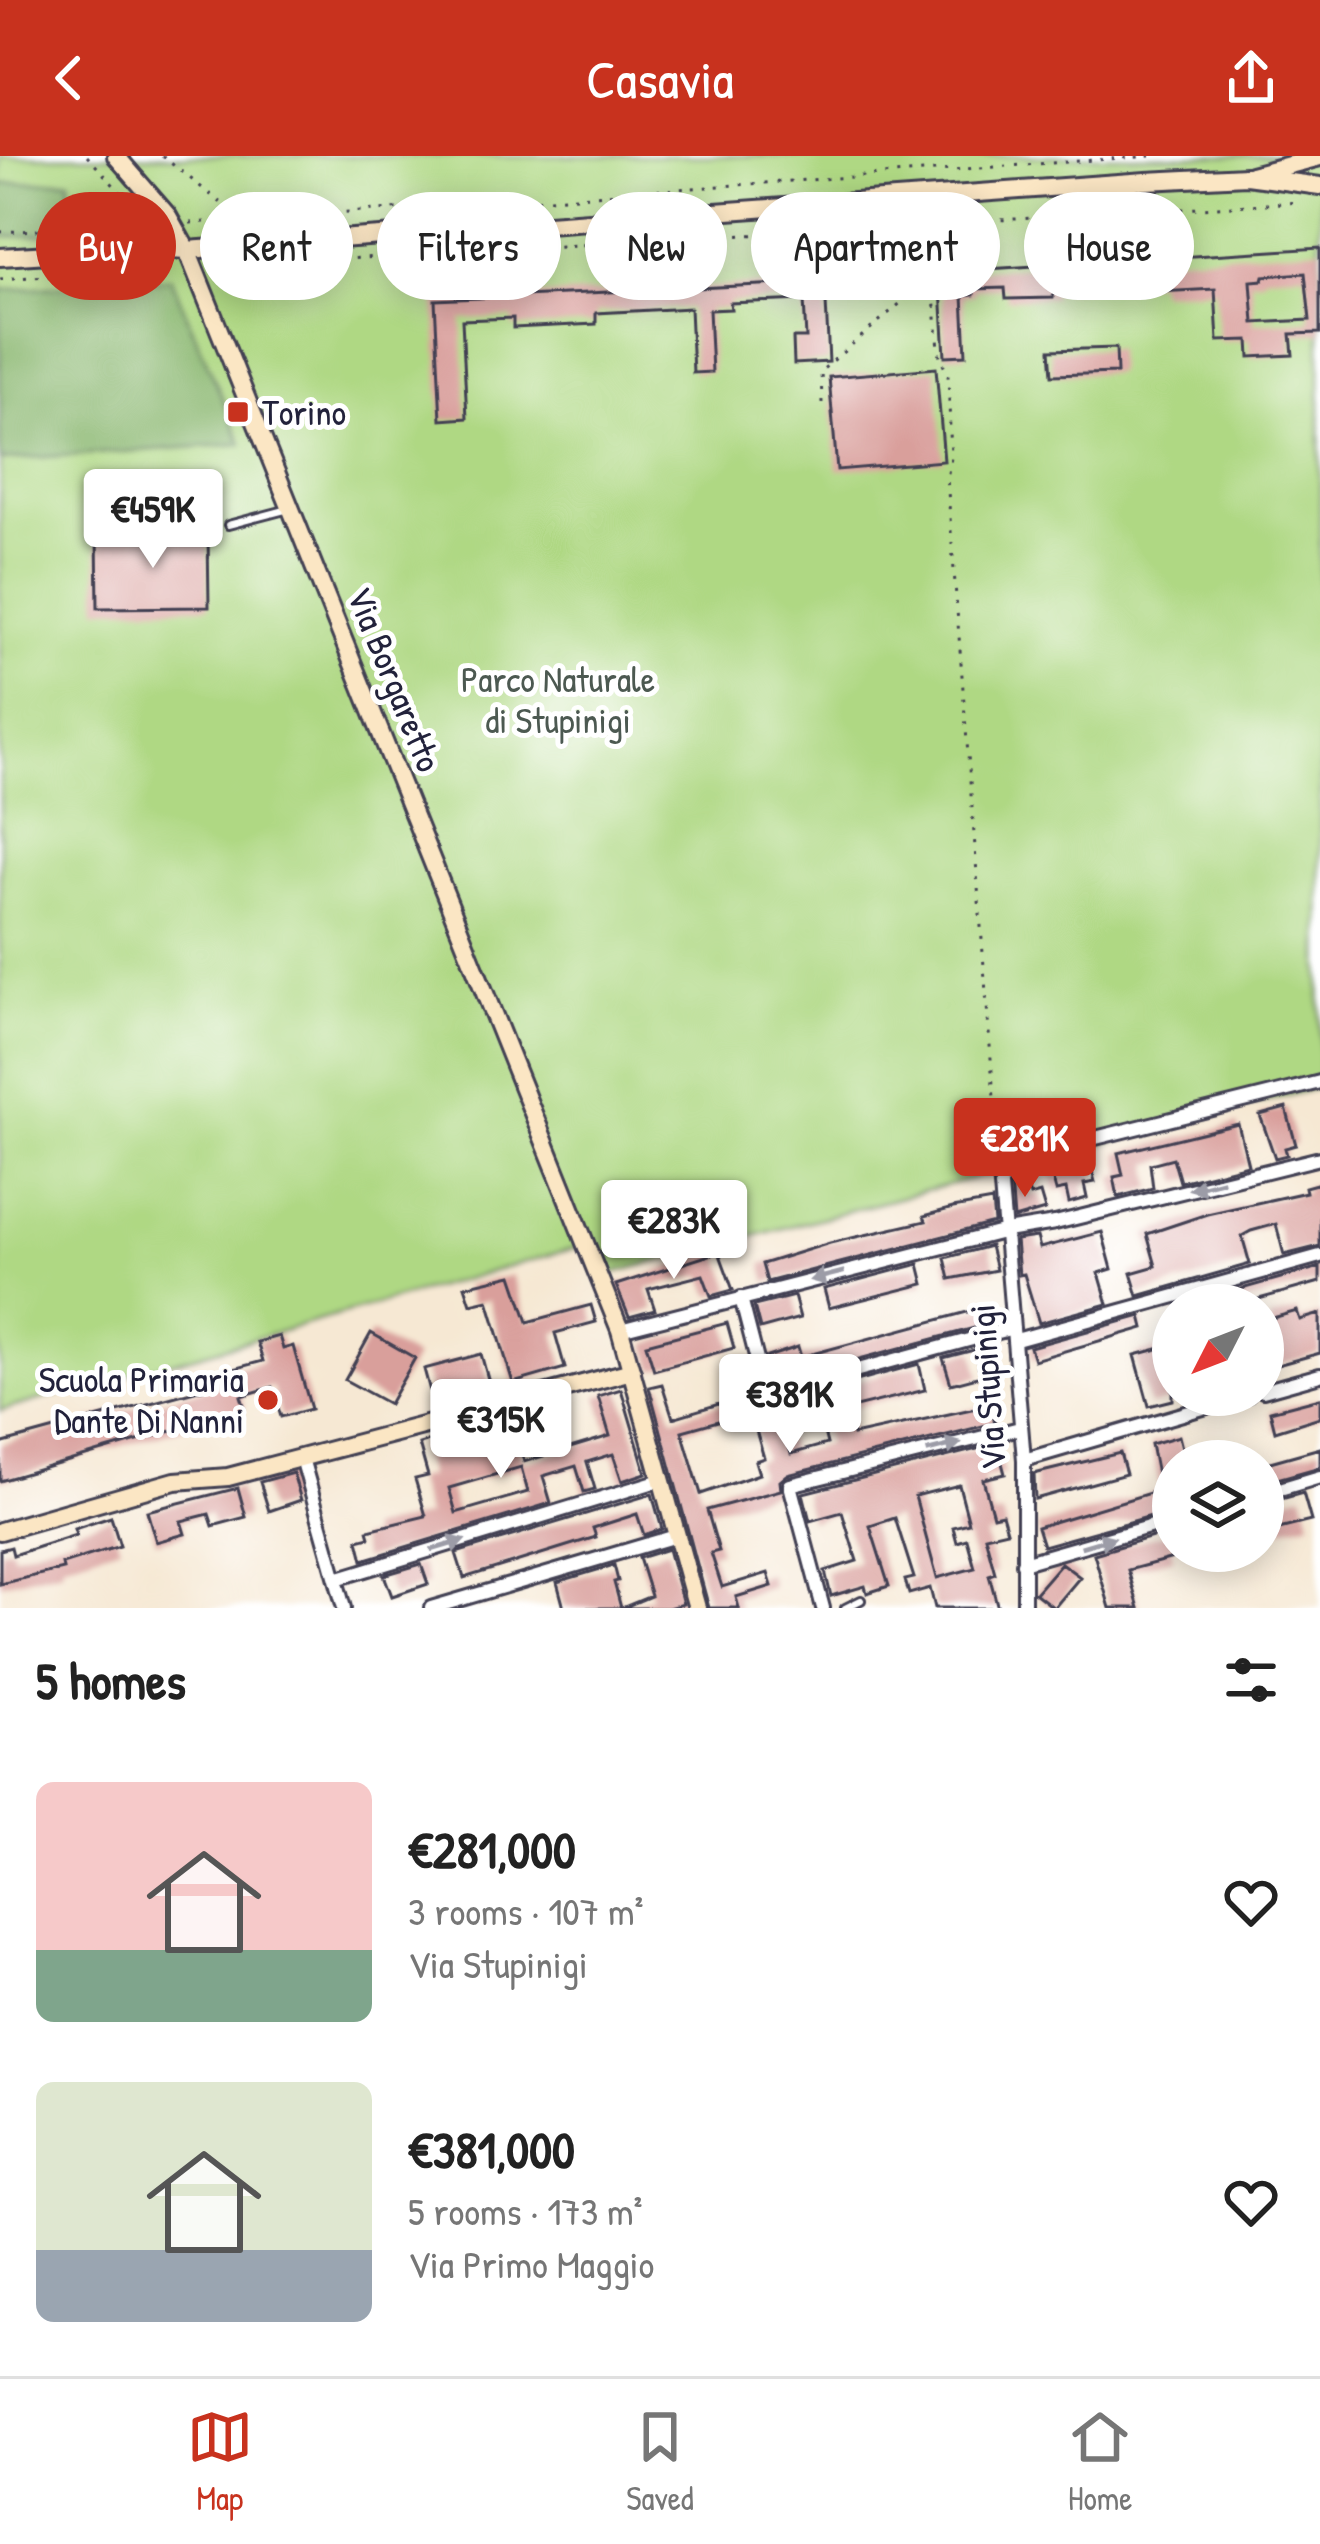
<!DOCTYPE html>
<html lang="en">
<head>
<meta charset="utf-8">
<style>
	body { margin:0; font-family:"Patrick Hand",sans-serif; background:#f6f6f6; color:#222; height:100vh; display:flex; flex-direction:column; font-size:45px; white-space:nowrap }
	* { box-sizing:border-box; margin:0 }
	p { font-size:39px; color:#767676 }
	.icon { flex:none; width:66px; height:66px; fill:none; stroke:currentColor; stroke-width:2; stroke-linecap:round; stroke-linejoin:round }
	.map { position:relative; height:1452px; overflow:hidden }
	.sheet { display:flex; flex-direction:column; background:#fff; flex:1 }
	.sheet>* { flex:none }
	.hud { position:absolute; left:36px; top:36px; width:1248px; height:108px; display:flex; gap:24px }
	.needle { width:78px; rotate:228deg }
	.tools { position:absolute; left:1152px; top:1128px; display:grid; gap:24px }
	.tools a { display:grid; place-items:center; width:132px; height:132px; border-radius:50%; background:#fff; box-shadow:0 6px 30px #0003; font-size:60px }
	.price { position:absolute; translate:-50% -102px; padding:0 27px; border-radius:12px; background:#fff; color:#222; font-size:39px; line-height:78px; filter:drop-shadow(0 3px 6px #0008) }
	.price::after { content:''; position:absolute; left:50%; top:72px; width:36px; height:27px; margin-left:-18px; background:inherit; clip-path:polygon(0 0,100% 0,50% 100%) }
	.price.active { background:#c8321e; color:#fff }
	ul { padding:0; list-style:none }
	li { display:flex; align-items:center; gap:36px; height:300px; padding:0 36px }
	li span { display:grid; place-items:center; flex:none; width:336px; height:240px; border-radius:18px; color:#555 }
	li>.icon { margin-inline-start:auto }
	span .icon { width:144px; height:144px; fill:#fffc; stroke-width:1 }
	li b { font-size:51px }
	h2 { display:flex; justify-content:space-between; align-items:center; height:144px; padding:0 36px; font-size:51px }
	.pill { padding:0 42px; border-radius:54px; background:#fff; box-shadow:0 6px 30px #0003; font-size:42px; line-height:108px }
	.pill.active { background:#c8321e; color:#fff }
	header { display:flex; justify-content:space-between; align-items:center; height:156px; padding:0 36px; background:#c8321e; color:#fff; font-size:54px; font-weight:600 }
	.tab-bar { display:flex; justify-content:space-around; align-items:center; height:168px; border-top:3px solid #e0e0e0; background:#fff; font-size:33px; color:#767676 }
	.tab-bar a { display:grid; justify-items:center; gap:6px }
	.tab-bar .active { color:#c8321e }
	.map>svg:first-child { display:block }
</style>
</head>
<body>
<header><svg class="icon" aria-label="back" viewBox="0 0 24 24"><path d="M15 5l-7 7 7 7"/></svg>Casavia<svg class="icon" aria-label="share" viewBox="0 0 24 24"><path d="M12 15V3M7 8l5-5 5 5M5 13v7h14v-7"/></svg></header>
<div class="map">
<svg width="1320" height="1452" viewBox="0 0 1320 1452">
	<rect width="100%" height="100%" fill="#fff"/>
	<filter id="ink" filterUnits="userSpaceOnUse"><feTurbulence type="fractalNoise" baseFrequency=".00833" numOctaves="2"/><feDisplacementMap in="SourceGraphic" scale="24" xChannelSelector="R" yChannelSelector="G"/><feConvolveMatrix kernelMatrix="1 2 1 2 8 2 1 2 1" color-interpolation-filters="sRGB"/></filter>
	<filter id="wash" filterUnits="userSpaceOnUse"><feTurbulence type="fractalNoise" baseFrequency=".004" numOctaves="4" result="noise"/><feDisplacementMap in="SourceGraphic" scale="48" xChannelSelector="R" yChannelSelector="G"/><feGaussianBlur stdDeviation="2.7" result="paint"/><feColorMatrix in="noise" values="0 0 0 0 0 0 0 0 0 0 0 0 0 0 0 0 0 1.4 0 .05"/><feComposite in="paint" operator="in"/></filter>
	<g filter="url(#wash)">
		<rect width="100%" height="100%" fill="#f6e8d3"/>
		<path fill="#afd883" stroke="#687d5f" stroke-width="3" d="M 0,0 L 1320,0 L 1320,931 L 605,1119 L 592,1087 L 0,1255 Z"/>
		<path fill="#8bb871" stroke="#566d56" stroke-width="3" d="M 70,24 L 69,77 L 0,81 L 0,28 Z
			M 171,122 L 242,288 L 0,304 L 0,134 Z"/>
		<g id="blocks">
			<path fill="#d99f9b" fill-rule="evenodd" d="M 1320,92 L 1320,177 L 1291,178 L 1293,199 L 1250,201 L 1249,184 L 1218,185 L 1215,133 L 1159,136 L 1157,126 L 1094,128 L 1093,132 L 1054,135 L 1053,142 L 1006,143 L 1005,132 L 974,133 L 974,139 L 963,140 L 966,199 L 945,200 L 940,116 ZM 1305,117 L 1310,164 L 1254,167 L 1251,125 L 1263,124 L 1264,120 Z
				M 825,126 L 829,206 L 794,208 L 793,182 L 806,182 L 804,144 L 730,147 L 731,153 L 709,154 L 712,216 L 693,217 L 690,152 L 596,157 L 596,168 L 513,172 L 513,162 L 462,164 L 467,262 L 441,264 L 435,144 Z
				M 1116,192 L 1117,217 L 1052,219 L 1050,194 Z
				M 936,212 L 944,305 L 837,314 L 829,221 Z
				M 208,378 L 209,451 L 98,452 L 97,379 Z
				M 1286,952 L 1296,989 L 1285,992 L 1287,999 L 1275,1002 L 1260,959 Z
				M 1238,968 L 1248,1009 L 1180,1026 L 1173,1002 L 1150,1008 L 1153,1032 L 1118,1041 L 1114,1021 L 1123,1019 L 1118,997 Z
				M 1089,1003 L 1095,1026 L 1084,1028 L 1087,1042 L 1069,1047 L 1066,1033 L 1056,1035 L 1050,1013 Z
				M 1024,1021 L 1030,1040 L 1040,1037 L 1045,1054 L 1014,1063 L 1011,1024 Z
				M 1320,1027 L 1320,1090 L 1284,1099 L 1276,1068 L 1251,1075 L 1242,1080 L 1250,1108 L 1138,1140 L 1131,1117 L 1156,1110 L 1147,1078 L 1207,1058 L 1306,1036 L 1305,1031 Z
				M 992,1045 L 994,1067 L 767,1126 L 762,1108 L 830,1087 L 926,1065 L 924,1060 L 953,1052 Z
				M 1102,1076 L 1112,1113 L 1099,1117 L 1108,1148 L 1039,1167 L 1024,1118 L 1019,1119 L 1016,1084 L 1037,1081 L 1040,1092 Z
				M 990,1090 L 996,1114 L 950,1123 L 945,1102 Z
				M 719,1096 L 733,1134 L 711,1140 L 703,1119 L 648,1133 L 655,1154 L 629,1161 L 616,1129 Z
				M 919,1108 L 924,1128 L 829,1152 L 824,1133 Z
				M 1320,1111 L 1320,1126 L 1237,1149 L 1215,1149 L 1213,1141 Z
				M 512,1119 L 528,1166 L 591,1149 L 596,1166 L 555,1177 L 565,1212 L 513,1227 L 488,1144 L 471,1148 L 465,1130 Z
				M 794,1140 L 800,1162 L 760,1173 L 754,1150 Z
				M 989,1150 L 993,1167 L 774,1226 L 767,1201 L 798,1191 L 801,1201 Z
				M 1297,1155 L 1300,1164 L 1320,1158 L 1320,1197 L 1263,1213 L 1263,1173 L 1271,1170 L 1269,1163 Z
				M 1141,1160 L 1144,1172 L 1034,1204 L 1030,1191 Z
				M 727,1167 L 734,1192 L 654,1214 L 646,1188 Z
				M 371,1177 L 415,1202 L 389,1248 L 345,1224 Z
				M 279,1180 L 283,1193 L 293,1190 L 311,1253 L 281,1261 L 272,1231 L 241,1240 L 245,1252 L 220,1261 L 0,1325 L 0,1288 L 217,1229 L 214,1218 L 263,1205 L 257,1186 Z
				M 1173,1189 L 1173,1244 L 1149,1250 L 1135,1199 Z
				M 974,1194 L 981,1220 L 951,1228 L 943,1202 Z
				M 481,1198 L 491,1234 L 434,1250 L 424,1213 Z
				M 919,1208 L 925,1234 L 847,1253 L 853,1279 L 990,1249 L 995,1267 L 787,1319 L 780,1325 L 781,1334 L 707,1354 L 719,1395 L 711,1397 L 722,1431 L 768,1417 L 772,1430 L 736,1441 L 739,1452 L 709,1452 L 649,1231 L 662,1228 L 673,1262 L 742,1241 L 747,1257 L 682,1275 L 701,1338 L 759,1318 L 755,1305 L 764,1302 L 750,1254 L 776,1247 L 791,1298 L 827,1288 L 816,1245 L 825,1242 L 823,1234 Z
				M 621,1233 L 646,1317 L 622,1325 L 613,1298 L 587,1306 L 595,1333 L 584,1336 L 576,1310 L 543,1320 L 551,1347 L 363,1404 L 358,1384 L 370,1381 L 368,1374 L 426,1360 L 415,1323 L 428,1320 L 419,1288 L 432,1284 L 436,1297 L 515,1276 L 524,1306 L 610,1280 L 598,1240 ZM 521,1311 L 528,1336 L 456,1357 L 449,1332 Z
				M 1320,1242 L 1320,1261 L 1275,1275 L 1270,1255 Z
				M 1179,1280 L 1185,1304 L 1173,1305 L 1173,1354 L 1043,1390 L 1037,1371 L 1160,1334 L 1151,1288 Z
				M 997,1288 L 1005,1318 L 983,1323 L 993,1360 L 1002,1358 L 1007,1375 L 985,1380 L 995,1417 L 989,1419 L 998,1452 L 935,1452 L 930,1432 L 909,1438 L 905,1424 L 914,1422 L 895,1362 L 870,1370 L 889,1430 L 867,1437 L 865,1430 L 831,1440 L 825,1415 L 857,1405 L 842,1356 L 810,1365 L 803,1337 ZM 959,1329 L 969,1367 L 953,1371 L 957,1386 L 967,1383 L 975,1412 L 937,1422 L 915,1340 Z
				M 1320,1292 L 1320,1311 L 1263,1327 L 1263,1308 Z
				M 1120,1297 L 1126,1318 L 1035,1343 L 1034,1318 Z
				M 293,1317 L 301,1344 L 269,1355 L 260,1326 Z
				M 238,1332 L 246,1361 L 213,1370 L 209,1358 L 181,1365 L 185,1378 L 156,1386 L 147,1355 Z
				M 1303,1337 L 1311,1365 L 1263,1377 L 1263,1348 Z
				M 652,1338 L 662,1373 L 644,1379 L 637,1358 L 593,1372 L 596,1381 L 464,1422 L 456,1397 Z
				M 111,1361 L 120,1390 L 62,1408 L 63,1413 L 0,1428 L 0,1394 L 11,1391 L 13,1399 L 76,1379 L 74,1373 Z
				M 1173,1375 L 1173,1402 L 1128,1414 L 1139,1452 L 1110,1452 L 1094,1398 Z
				M 668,1393 L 683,1448 L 668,1452 L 622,1452 L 651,1440 L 639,1402 Z
				M 1061,1407 L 1080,1421 L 1054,1452 L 1035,1437 Z
				M 421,1408 L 428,1428 L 392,1440 L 384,1419 Z
				M 614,1409 L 618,1425 L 614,1426 L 621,1452 L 564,1452 L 557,1426 Z"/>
		</g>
	</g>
	<g filter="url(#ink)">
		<use href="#blocks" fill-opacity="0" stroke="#424052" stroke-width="3"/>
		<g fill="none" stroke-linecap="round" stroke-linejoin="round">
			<g stroke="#424052" stroke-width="12">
				<path id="lane" d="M 228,369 L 289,353
					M 845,1452 L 861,1444"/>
			</g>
			<g stroke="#424052" stroke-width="18">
				<path id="street" d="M 741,1142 L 766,1239 L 1013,1172
					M 620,1174 L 1006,1075 L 1055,1067 L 1320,1002
					M 1016,1184 L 1320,1100
					M 1263,1235 L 1320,1219
					M 302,1302 L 344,1452
					M 1024,1304 L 1248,1239
					M 1263,1338 L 1320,1321
					M 1023,1407 L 1173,1364
					M 336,1423 L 661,1324
					M 431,1452 L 676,1380
					M 823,1452 L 790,1329 L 1020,1272
					M 1024,1452 L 1024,1304 L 999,1006 L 1320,926"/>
			</g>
			<g stroke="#424052" stroke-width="22">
				<path id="secondary" d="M 116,0 L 168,60 L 187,94 L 620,1174 L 697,1452
					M 1251,19 L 1320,1
					M 0,101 L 150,92 L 187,94 L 1146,25 L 1246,20 L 1320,30
					M 0,1375 L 175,1325 L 228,1321 L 632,1215"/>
			</g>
			<path stroke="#424052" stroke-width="3" stroke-dasharray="3 9" stroke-linecap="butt" d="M 87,0 L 123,39 L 141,76
				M 162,0 L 240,62
				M 190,67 L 1152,0
				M 0,76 L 151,68
				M 930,101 L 940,202 L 948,218 L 951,302 L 947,322 L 998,995
				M 211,111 L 1300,46
				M 0,123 L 178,112
				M 822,247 L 821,215 L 930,122"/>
			<use href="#lane" stroke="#fff" stroke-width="6"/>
			<use href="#street" stroke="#fff" stroke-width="12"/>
			<use href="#secondary" stroke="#fbe6c4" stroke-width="16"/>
		</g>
		<defs><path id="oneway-solid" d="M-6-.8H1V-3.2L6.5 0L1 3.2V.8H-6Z" transform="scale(3)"/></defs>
		<g fill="#9c9ca7">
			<use href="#oneway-solid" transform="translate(1206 1029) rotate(166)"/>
			<use href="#oneway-solid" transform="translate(827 1120) rotate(166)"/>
			<use href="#oneway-solid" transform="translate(944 1291) rotate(-14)"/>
			<use href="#oneway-solid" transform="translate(1098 1386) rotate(-16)"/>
			<use href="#oneway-solid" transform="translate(448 1389) rotate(-17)"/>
		</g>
	</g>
	<g fill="#c8321e" stroke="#fff" stroke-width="4.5">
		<rect x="226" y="244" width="24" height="24" rx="6"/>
		<circle cx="268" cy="1244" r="12"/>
	</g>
	<g text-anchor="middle" stroke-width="10" stroke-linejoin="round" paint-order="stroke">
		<g font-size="36" fill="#22223b" stroke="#fff" text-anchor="start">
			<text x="262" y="269">Torino</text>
			<text x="244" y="1236" text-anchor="end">Scuola Primaria<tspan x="244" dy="41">Dante Di Nanni</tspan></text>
		</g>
		<g font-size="36" fill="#22223b" stroke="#fff">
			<text transform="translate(395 523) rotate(68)" y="13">Via Borgaretto</text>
			<text transform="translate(987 1231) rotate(-94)" y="13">Via Stupinigi</text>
		</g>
		<g font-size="36" fill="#4c5951" stroke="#fff">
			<text x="558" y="536">Parco Naturale<tspan x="558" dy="41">di Stupinigi</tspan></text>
		</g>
	</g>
</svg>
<div class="tools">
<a><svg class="needle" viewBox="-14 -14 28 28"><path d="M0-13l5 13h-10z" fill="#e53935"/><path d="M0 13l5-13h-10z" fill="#767676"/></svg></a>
<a><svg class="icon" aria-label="layers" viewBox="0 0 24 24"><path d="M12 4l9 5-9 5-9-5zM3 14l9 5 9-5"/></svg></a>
</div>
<b class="price" style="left:153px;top:415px">€459K</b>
<b class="price active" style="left:1025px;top:1044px">€281K</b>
<b class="price" style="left:674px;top:1126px">€283K</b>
<b class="price" style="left:790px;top:1300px">€381K</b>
<b class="price" style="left:501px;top:1325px">€315K</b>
<div class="hud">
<a class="pill active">Buy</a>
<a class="pill">Rent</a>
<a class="pill">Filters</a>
<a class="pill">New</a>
<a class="pill">Apartment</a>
<a class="pill">House</a>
</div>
</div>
<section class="sheet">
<h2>5 homes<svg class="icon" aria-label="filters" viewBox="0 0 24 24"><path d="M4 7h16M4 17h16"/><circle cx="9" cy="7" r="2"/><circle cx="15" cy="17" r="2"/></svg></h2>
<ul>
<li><span style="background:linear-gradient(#f6c9c9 70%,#7fa58c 0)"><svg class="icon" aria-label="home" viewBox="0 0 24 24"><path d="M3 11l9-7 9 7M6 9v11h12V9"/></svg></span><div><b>€281,000</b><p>3 rooms · 107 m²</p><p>Via Stupinigi</p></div><svg class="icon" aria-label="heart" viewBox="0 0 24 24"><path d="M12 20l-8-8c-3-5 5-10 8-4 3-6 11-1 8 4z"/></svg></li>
<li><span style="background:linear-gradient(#dfe7d0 70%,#9aa5b1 0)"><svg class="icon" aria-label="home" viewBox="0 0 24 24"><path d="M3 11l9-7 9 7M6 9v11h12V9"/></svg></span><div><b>€381,000</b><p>5 rooms · 173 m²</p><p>Via Primo Maggio</p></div><svg class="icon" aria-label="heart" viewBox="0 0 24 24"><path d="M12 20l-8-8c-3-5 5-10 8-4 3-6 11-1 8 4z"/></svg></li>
</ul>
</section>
<nav class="tab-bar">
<a class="active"><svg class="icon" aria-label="map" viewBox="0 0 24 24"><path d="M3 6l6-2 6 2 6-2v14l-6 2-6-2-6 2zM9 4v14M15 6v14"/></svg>Map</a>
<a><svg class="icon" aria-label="saved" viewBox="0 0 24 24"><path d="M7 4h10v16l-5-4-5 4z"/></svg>Saved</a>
<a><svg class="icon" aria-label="home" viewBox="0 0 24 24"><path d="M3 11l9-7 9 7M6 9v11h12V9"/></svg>Home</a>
</nav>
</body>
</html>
